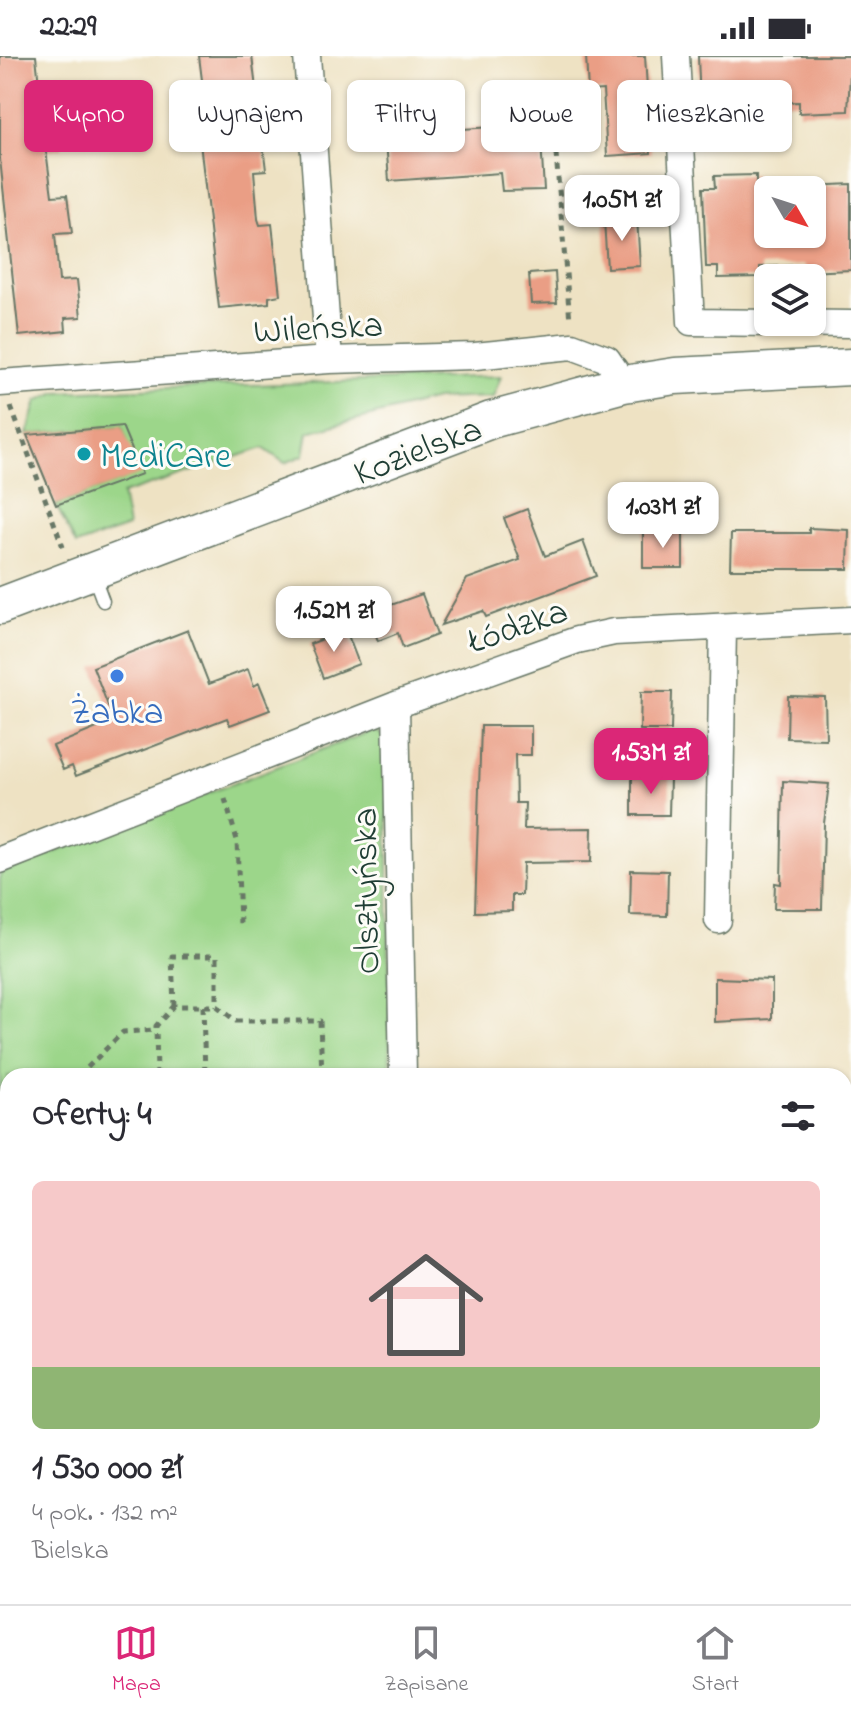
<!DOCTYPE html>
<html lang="pl">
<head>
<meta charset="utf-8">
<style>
	body { margin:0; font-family:"Indie Flower",sans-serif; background:#f7f7f7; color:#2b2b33; height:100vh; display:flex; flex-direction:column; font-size:30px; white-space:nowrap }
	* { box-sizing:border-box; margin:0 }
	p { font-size:26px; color:#7c7c81 }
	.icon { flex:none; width:44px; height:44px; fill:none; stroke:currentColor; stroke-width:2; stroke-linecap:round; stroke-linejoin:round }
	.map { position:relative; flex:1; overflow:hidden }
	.side { position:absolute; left:0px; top:1012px; width:852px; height:536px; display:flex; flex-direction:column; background:#fff; border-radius:24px 24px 0 0; box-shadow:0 2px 6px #0004 }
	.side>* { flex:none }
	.banner { position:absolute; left:24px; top:24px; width:804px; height:72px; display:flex; gap:16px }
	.needle { width:52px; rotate:129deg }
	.buttons { position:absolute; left:754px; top:120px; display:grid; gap:16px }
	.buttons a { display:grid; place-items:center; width:72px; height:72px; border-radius:12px; background:#fff; box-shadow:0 2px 6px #0004; font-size:40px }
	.price { position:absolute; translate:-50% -68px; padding:0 18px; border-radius:16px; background:#fff; color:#222; font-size:26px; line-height:52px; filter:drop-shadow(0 2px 4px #0008) }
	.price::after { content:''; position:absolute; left:50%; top:48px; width:24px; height:18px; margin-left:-12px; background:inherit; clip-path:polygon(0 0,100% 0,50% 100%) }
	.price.selected { background:#db2777; color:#fff }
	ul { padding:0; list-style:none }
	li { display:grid; align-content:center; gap:16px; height:424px; padding:0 32px }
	li span { display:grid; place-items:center; height:248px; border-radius:12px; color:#555 }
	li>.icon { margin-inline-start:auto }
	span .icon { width:144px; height:144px; fill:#fffc; stroke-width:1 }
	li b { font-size:34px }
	h2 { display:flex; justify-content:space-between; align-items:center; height:96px; padding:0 32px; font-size:34px }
	.pill { padding:0 28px; border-radius:12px; background:#fff; box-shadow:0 2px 6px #0004; font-size:28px; line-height:72px }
	.pill.selected { background:#db2777; color:#fff }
	.status { display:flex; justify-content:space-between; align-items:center; height:56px; padding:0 40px; background:#fff; direction:ltr }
	.status svg { height:22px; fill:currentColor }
	.tabs { display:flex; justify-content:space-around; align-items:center; height:112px; border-top:2px solid #e1e1e2; background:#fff; font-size:22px; color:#7c7c81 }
	.tabs a { display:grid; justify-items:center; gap:4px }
	.tabs .selected { color:#db2777 }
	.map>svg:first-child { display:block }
</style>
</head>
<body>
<div class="status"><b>22:29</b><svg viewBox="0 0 49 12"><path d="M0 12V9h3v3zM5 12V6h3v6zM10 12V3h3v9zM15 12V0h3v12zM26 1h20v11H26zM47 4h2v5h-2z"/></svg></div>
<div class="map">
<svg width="851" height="1548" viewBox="0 0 851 1548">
	<rect width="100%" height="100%" fill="#fdfcf7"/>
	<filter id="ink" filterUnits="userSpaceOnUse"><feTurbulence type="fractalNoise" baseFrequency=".0125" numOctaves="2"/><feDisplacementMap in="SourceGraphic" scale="16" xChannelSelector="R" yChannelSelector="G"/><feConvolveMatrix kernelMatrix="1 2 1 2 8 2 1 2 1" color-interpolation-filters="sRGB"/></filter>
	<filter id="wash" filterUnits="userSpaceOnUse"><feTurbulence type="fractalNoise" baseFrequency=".006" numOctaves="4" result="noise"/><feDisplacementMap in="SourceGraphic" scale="32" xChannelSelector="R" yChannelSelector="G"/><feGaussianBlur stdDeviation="1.8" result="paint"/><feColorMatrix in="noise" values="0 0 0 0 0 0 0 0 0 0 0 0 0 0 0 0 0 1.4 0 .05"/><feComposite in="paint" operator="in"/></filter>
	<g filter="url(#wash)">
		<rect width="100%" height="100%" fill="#eee2c3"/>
		<path fill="#f6d1c5" d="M 844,1192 L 851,1192 L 851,1548 L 722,1548 L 722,1540 L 844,1540 Z"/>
		<path fill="#9cd68a" stroke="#5e8a5f" stroke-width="2" d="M 501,320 L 493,341 L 436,343 L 308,376 L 304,399 L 285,407 L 263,392 L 122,438 L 128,471 L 76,489 L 56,449 L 139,418 L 122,370 L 27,379 L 37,345 L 57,336 Z
			M 373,674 L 385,681 L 387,690 L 390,1020 L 8,1020 L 8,1142 L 0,1143 L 0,817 Z"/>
		<g id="blocks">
			<path fill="#ea9e85" d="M 0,0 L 36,0 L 42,57 L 58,56 L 62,92 L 46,94 L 52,140 L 67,139 L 72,177 L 55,178 L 59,225 L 77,224 L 81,261 L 65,262 L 66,275 L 19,280 L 0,103 Z
				M 199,0 L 252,0 L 266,114 L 254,115 L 258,163 L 260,169 L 272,168 L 280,239 L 269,241 L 269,247 L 219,252 L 195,43 L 204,40 Z
				M 586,0 L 645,0 L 651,97 L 607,100 L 603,34 L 588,35 Z
				M 698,0 L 851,0 L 848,55 L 799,57 L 799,46 L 753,47 L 753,57 L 711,59 L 711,48 L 700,48 Z
				M 443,39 L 443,45 L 461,44 L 463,73 L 540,68 L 544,134 L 502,135 L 500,117 L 389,125 L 383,44 Z
				M 756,119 L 756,129 L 767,128 L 768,132 L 768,178 L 812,178 L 812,130 L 851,128 L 851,214 L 805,216 L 805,209 L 760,211 L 760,221 L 718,222 L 718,211 L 706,211 L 703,132 L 715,132 L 714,120 Z
				M 637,162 L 640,210 L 607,212 L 604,164 Z
				M 555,216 L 557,247 L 531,248 L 529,218 Z
				M 122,370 L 142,418 L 56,449 L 27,379 Z
				M 527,453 L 545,500 L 583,485 L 596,520 L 486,561 L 483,555 L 441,569 L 467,523 L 520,504 L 504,462 Z
				M 809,472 L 849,474 L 848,513 L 730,513 L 731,477 L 809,477 Z
				M 643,475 L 683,476 L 683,512 L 643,512 Z
				M 422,538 L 437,579 L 403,592 L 398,577 L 378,585 L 368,557 Z
				M 188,574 L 209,628 L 248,613 L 254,630 L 259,627 L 270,654 L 230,669 L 227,662 L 76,720 L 72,710 L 63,714 L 53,690 L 114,665 L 93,611 Z
				M 346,574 L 359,608 L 323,622 L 310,588 Z
				M 641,636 L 672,636 L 671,674 L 640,674 Z
				M 788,640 L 825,641 L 826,683 L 787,682 Z
				M 481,670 L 531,670 L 531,699 L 515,699 L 516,747 L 525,747 L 524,773 L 592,772 L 591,806 L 523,807 L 522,839 L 512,839 L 512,855 L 475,856 Z
				M 632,721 L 670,722 L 669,759 L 632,759 Z
				M 783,725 L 829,728 L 824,767 L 822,853 L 774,853 L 775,827 L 781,828 Z
				M 631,814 L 668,815 L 667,860 L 630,859 Z
				M 715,922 L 772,924 L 772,963 L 715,966 Z"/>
		</g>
	</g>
	<g filter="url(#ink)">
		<use href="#blocks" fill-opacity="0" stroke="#677766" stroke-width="2"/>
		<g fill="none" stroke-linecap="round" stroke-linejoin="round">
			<g stroke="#677766" stroke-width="15">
				<path id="lane" d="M 93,518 L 103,545"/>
			</g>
			<g stroke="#677766" stroke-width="29">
				<path id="street" d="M 307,0 L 329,304
					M 676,0 L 691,266 L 851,268
					M 0,327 L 329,304 L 475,300 L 572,290 L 607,303 L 624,328
					M 396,649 L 403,1020
					M 0,804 L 396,649 L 577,584 L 614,576 L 851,564
					M 718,864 L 723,572
					M 0,1154 L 8,1154
					M 844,1172 L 851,1172
					M 417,1548 L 417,1540"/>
			</g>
			<g stroke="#677766" stroke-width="39">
				<path id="secondary" d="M 0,550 L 491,364 L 624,328 L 675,320 L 851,311"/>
			</g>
			<path stroke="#677766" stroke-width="5" stroke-dasharray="6 6" stroke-linecap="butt" d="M 554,74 L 570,265
				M 11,351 L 63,491
				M 225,743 L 237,784 L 240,868
				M 174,950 L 172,900 L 217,900 L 217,950
				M 203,950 L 205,1020
				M 79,1020 L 123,976 L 156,974
				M 157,1020 L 156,970 L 174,950 L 217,950 L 236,965 L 320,965 L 322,1020
				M 3,1129 L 1,1099 L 8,1091"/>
			<use href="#lane" stroke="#fff" stroke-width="12"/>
			<use href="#street" stroke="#fff" stroke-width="26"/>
			<use href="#secondary" stroke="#fff" stroke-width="36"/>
		</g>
	</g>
	<circle fill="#0f9aa8" stroke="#fdfcf7" stroke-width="3" cx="84" cy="398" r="8"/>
	<circle fill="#3f7fe0" stroke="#fdfcf7" stroke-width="3" cx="117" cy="620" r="8"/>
	<g text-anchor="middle" stroke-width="6" stroke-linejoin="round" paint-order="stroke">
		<g font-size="36" fill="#1f3d34" stroke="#fdfcf7">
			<text transform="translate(318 270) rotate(-3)" y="13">Wileńska</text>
			<text transform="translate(417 393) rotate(-21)" y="13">Kozielska</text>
			<text transform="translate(517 568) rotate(-19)" y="13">Łódzka</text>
			<text transform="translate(364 835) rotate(-91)" y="13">Olsztyńska</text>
		</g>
		<g font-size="36" fill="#0d838f" stroke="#fdfcf7" text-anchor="start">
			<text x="100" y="411">MediCare</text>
		</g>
		<g font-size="36" fill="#366cbe" stroke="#fdfcf7">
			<text x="117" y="667">Żabka</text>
		</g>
	</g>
</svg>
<div class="buttons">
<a><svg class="needle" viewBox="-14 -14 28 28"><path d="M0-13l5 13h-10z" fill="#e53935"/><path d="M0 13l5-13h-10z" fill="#7c7c81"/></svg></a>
<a><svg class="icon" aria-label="layers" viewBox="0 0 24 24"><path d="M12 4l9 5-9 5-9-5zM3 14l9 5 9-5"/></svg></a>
</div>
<b class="price" style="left:622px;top:187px">1.05M zł</b>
<b class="price" style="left:663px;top:494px">1.03M zł</b>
<b class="price" style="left:334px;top:598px">1.52M zł</b>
<b class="price selected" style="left:651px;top:740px">1.53M zł</b>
<div class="banner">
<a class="pill selected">Kupno</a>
<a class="pill">Wynajem</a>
<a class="pill">Filtry</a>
<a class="pill">Nowe</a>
<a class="pill">Mieszkanie</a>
</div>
<section class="side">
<h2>Oferty: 4<svg class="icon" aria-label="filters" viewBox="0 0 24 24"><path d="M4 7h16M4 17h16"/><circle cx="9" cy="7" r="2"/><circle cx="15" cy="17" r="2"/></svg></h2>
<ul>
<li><span style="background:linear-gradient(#f6c9c9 75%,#8fb573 0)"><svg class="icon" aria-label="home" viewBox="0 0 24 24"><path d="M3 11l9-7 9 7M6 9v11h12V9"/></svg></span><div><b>1 530 000 zł</b><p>4 pok. · 132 m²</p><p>Bielska</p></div></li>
</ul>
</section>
</div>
<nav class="tabs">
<a class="selected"><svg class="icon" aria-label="map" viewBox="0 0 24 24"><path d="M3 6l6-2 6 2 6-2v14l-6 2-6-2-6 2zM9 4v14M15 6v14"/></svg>Mapa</a>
<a><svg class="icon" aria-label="saved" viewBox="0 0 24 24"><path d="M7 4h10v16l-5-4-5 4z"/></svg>Zapisane</a>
<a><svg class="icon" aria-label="home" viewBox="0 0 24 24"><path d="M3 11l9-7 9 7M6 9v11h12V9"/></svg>Start</a>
</nav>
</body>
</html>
